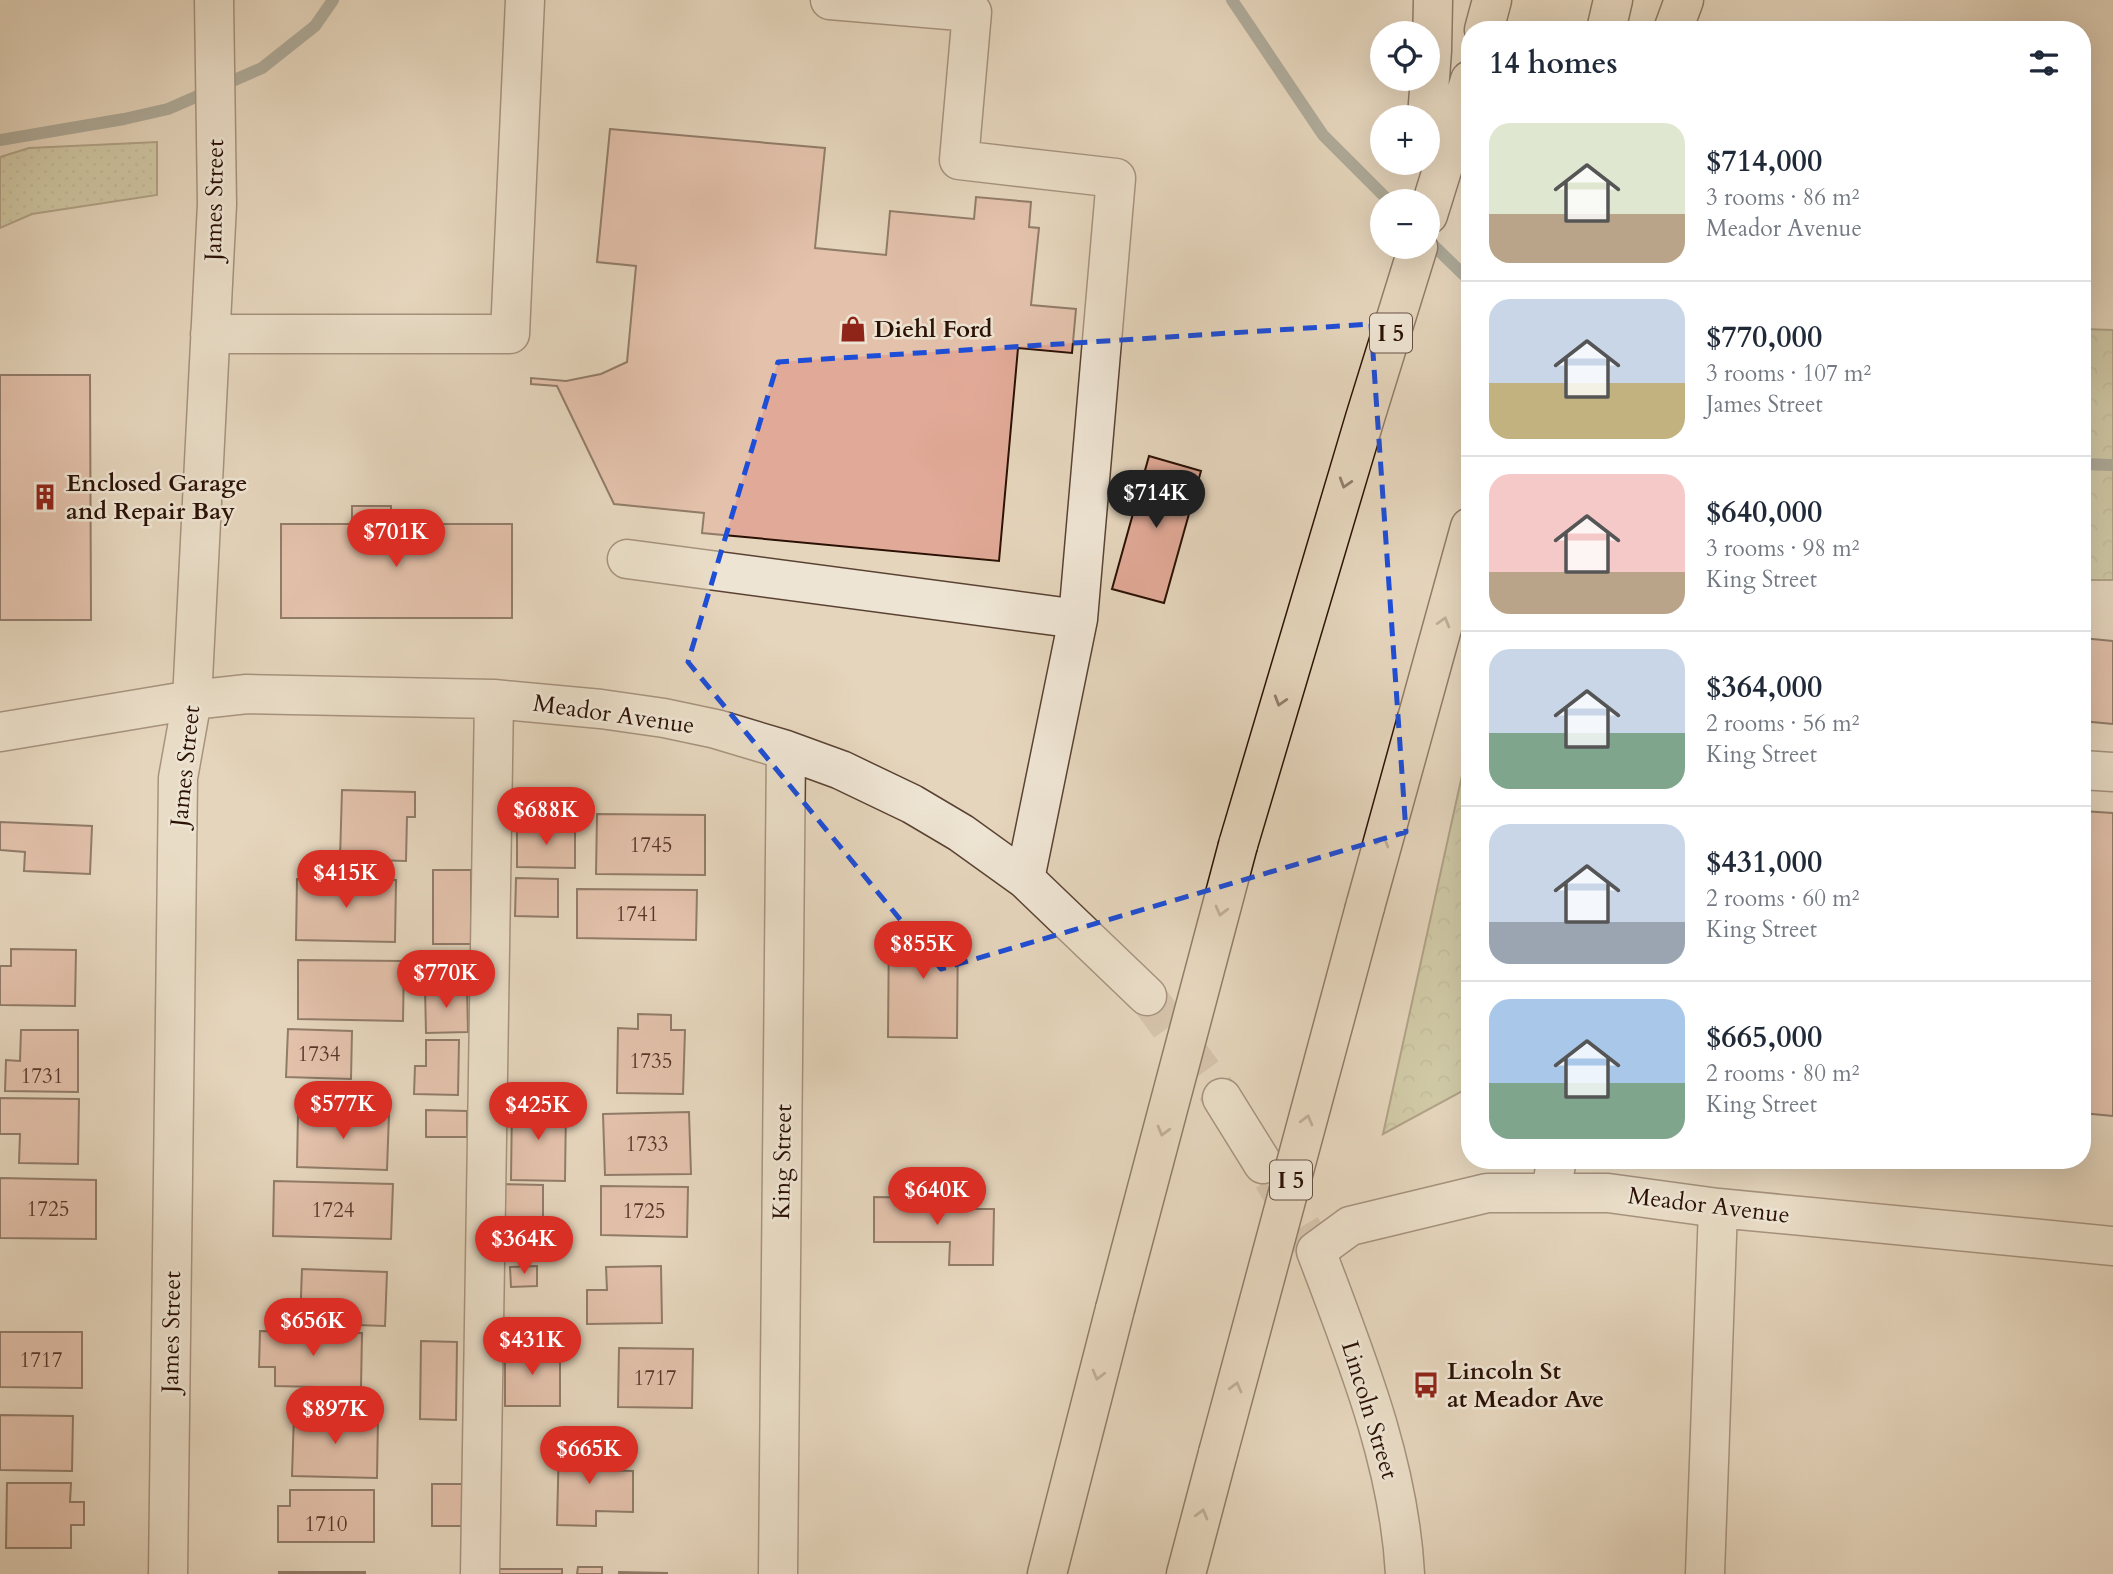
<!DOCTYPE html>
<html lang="en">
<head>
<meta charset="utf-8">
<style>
	body { margin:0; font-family:Cardo,serif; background:#f6f6f7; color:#1f2937; height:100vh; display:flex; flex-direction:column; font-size:26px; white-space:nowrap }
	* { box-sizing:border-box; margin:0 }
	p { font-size:23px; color:#747a83 }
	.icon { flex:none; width:38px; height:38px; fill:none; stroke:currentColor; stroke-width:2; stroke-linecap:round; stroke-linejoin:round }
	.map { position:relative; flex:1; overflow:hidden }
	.details { position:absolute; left:1461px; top:21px; width:630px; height:1148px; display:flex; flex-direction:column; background:#fff; border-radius:28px; box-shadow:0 7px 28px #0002 }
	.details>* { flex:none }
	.buttons { position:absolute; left:1370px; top:21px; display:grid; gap:14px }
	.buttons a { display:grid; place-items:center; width:70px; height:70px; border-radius:50%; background:#fff; box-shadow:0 7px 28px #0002; font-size:35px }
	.price { position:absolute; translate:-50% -60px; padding:0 16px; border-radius:24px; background:#d93025; color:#fff; font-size:23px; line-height:46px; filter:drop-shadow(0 2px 4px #0008) }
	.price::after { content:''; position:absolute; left:50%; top:42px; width:21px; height:16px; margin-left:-10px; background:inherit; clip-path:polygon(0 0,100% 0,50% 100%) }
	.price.active { background:#222; color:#fff }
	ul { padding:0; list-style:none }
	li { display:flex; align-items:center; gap:21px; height:175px; padding:0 28px }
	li+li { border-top:2px solid #e0e1e3 }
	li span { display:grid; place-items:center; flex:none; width:196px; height:140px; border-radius:21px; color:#555 }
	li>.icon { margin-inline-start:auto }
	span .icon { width:84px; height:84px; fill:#fffc; stroke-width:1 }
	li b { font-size:30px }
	h2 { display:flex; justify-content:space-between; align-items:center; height:84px; padding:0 28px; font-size:30px }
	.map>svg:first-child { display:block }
</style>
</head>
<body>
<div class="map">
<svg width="2113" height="1574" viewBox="0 0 2113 1574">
	<defs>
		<pattern id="grass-dots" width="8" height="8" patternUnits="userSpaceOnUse" patternTransform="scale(1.75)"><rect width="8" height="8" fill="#b8bc8e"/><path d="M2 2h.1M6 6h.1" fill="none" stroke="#9ea179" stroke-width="1.8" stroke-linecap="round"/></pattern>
		<pattern id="forest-crowns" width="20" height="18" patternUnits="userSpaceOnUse" patternTransform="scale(1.75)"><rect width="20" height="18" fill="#b8bc8e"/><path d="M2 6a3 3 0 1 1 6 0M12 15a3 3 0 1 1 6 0" fill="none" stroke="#9ea179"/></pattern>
	</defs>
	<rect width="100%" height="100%" fill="#e5d5bc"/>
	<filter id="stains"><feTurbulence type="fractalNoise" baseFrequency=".00286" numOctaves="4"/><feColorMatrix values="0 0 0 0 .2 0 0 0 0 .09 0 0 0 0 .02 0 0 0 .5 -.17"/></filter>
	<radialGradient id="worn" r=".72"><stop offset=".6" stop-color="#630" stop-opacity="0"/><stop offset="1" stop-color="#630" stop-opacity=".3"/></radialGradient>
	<path fill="url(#grass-dots)" stroke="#72664a" stroke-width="2" d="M 157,142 L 157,195 L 32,214 L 0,228 L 0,157 L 29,148 Z"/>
	<path fill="url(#forest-crowns)" stroke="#72664a" stroke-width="2" d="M 2083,329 L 2113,330 L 2113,580 L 2083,580 Z
		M 1470,739 L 1470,1087 L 1383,1134 Z"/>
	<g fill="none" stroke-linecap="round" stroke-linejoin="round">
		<path stroke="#6b756f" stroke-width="12" d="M 1232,0 L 1323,135 L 1389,201
			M 0,140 L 124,119 L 168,109 L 262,68 L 315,26 L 333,0
			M 1428,240 L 1470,281
			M 2082,464 L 2113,465"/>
	</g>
	<path fill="#e1a997" stroke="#2b1105" stroke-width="2" d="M 610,129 L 825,148 L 815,248 L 886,255 L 890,211 L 974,219 L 976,197 L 1031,202 L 1029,227 L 1039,228 L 1031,305 L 1076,309 L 1072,353 L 1018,348 L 999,561 L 702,533 L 704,513 L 614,504 L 557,386 L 531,384 L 531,378 L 566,381 L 601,374 L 627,362 L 636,266 L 597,262 Z
		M 0,375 L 90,375 L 91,620 L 0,620 Z
		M 1149,456 L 1201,471 L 1164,603 L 1112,589 Z
		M 352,506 L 391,506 L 391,524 L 512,524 L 512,618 L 281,618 L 281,524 L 352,524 Z
		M 2082,638 L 2113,641 L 2113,724 L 2082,721 Z
		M 342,790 L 415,792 L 415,817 L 407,817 L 406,861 L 340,859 Z
		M 2082,811 L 2113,813 L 2113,1116 L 2082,1113 Z
		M 597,814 L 705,815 L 705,875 L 596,874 Z
		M 0,822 L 92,826 L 90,874 L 24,871 L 25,852 L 0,850 Z
		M 517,826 L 575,827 L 575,868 L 517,867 Z
		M 433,870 L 471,870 L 471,944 L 433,944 Z
		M 516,878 L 558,879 L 558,917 L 515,916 Z
		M 297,879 L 396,880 L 395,942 L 296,940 Z
		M 577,889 L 697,890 L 696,940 L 577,938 Z
		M 889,924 L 958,925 L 957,1038 L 888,1037 Z
		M 11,949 L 76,950 L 75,1006 L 0,1005 L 0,966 L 11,966 Z
		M 298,960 L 404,961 L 403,1021 L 298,1019 Z
		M 467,987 L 468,1032 L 426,1033 L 425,988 Z
		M 638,1014 L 671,1015 L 671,1030 L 685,1030 L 683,1094 L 617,1093 L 618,1028 L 638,1029 Z
		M 288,1029 L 352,1031 L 351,1079 L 286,1077 Z
		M 21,1030 L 78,1030 L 78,1092 L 5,1091 L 6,1060 L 20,1061 Z
		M 426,1040 L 459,1040 L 458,1095 L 414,1094 L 415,1066 L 426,1066 Z
		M 0,1098 L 79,1099 L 78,1164 L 19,1163 L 20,1134 L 0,1134 Z
		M 512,1104 L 566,1105 L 565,1181 L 511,1180 Z
		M 426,1110 L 467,1111 L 467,1137 L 426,1137 Z
		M 298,1112 L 389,1114 L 387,1170 L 297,1167 Z
		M 689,1112 L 691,1174 L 605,1175 L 603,1114 Z
		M 0,1178 L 96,1180 L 96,1239 L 0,1238 Z
		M 274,1181 L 393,1184 L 391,1239 L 273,1236 Z
		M 502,1184 L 543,1185 L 543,1225 L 501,1225 Z
		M 601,1186 L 688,1187 L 687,1237 L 601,1235 Z
		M 874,1197 L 950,1198 L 950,1209 L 994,1209 L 993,1265 L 949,1265 L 950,1242 L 874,1242 Z
		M 537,1266 L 537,1286 L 511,1287 L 510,1267 Z
		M 661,1266 L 662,1323 L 587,1324 L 587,1290 L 607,1290 L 606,1267 Z
		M 302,1269 L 387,1272 L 385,1326 L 300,1323 Z
		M 260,1331 L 362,1333 L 361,1388 L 275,1386 L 275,1367 L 259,1367 Z
		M 0,1332 L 82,1332 L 82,1388 L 0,1387 Z
		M 421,1341 L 457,1342 L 456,1420 L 420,1419 Z
		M 505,1348 L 560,1348 L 560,1406 L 505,1406 Z
		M 619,1348 L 693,1349 L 692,1408 L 618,1407 Z
		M 294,1414 L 378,1416 L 377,1478 L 292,1476 Z
		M 0,1415 L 73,1416 L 72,1471 L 0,1470 Z
		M 559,1442 L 597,1443 L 597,1470 L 633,1471 L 633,1512 L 596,1511 L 596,1526 L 557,1525 Z
		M 7,1483 L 71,1483 L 70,1502 L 84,1502 L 84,1525 L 71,1525 L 71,1548 L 6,1548 Z
		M 432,1484 L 467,1484 L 467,1526 L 432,1526 Z
		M 290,1490 L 374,1490 L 374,1542 L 278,1542 L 278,1506 L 290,1506 Z
		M 578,1567 L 602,1567 L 602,1574 L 577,1574 Z
		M 493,1569 L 562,1569 L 562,1574 L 492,1574 Z
		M 279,1572 L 365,1572 L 365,1574 L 279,1574 Z
		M 619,1572 L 667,1573 L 667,1574 L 619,1574 Z"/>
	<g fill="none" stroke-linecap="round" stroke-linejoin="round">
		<path stroke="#c0ae97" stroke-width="38" stroke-dasharray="38 19" stroke-linecap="butt" d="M 1147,996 L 1222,1098
			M 1272,1178 L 1316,1251"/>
		<g stroke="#5a4233" stroke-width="41">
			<path id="minor" d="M 830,0 L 972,12 L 959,160 L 1116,178 L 1078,619 L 1025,879
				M 210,334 L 510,334 L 525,0
				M 627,559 L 1078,619
				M 0,732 L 192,700 L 247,694 L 494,699 L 601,709 L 664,718 L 716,729 L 786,750 L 841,770 L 912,804 L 961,833 L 1025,879 L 1147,996
				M 2082,770 L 2113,772
				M 1222,1098 L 1263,1164
				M 1550,1193 L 1557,1160
				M 168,1574 L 178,778 L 192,700 L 217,204 L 214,0
				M 480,1574 L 494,699
				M 778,1574 L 786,750
				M 1405,1574 C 1399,1461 1355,1355 1316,1251 L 1350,1226 L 1487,1193 L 1608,1193 L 1718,1208 L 2113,1246
				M 1705,1574 L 1718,1208"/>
		</g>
		<g stroke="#2b1105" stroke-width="41">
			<path id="highway" d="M 1484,30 L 1492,0
				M 1606,30 L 1613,0
				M 1673,30 L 1684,0
				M 1427,117 L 1432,51 L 1433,0
				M 1428,215 L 1470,80
				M 1238,845 L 1365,418 L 1418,247
				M 1365,907 L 1470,527
				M 1047,1574 L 1115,1309
				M 1186,1574 L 1218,1453"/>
		</g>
		<use href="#minor" stroke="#eee4d3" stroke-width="38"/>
		<use href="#highway" stroke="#e5d5bc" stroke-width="38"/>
		<g stroke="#2b1105" stroke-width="41" stroke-linecap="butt">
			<path id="highway-bridge" d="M 1115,1309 L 1238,845
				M 1218,1453 L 1365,907"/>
		</g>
		<use href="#highway-bridge" stroke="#e5d5bc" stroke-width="38"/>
	</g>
	<defs><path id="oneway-chevron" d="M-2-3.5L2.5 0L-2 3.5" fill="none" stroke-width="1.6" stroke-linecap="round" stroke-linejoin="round" transform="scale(1.75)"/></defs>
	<g stroke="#917d6a">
		<use href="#oneway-chevron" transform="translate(1345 483) rotate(107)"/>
		<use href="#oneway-chevron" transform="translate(1444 622) rotate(-74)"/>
		<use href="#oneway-chevron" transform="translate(1280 701) rotate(107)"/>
		<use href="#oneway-chevron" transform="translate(1383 842) rotate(-74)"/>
		<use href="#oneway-chevron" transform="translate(1221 911) rotate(105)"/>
		<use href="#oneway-chevron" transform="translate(1307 1120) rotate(-75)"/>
		<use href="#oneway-chevron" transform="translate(1163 1131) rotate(105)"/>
		<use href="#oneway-chevron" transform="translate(1098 1375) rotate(105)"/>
		<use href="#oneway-chevron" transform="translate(1236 1387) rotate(-75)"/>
		<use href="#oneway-chevron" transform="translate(1202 1514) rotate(-75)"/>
	</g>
	<path d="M0 0H2113V1574H0ZM 1371,324 L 1406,832 L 941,969 L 688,662 L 778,362 Z" fill="#e5d5bc" fill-opacity=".55" fill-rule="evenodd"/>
	<path fill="none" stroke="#1d4ed8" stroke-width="5" stroke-dasharray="14 9" stroke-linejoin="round" d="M 1371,324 L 1406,832 L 941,969 L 688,662 L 778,362 Z"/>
	<defs>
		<g id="shop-bare" transform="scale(2.1)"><path d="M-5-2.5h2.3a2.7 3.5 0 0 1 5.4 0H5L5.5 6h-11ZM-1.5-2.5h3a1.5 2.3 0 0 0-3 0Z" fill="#8f2418" stroke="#eee4d3" stroke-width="2.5" paint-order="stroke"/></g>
		<g id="building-bare" transform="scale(2.1)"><path d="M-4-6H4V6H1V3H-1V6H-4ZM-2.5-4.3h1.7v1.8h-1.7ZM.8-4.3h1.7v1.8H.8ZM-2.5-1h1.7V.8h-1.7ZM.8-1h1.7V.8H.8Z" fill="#8f2418" stroke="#eee4d3" stroke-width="2.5" paint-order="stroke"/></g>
		<g id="bus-bare" transform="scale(2.1)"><path d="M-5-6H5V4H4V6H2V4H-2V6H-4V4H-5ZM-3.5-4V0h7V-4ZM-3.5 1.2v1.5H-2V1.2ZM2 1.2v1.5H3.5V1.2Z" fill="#8f2418" stroke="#eee4d3" stroke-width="2.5" paint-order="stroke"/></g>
	</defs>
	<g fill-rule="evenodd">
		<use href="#shop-bare" x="853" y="329"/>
		<use href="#building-bare" x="45" y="497"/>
		<use href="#bus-bare" x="1426" y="1385"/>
	</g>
	<g text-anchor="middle" stroke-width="5" stroke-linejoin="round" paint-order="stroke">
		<g font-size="21" fill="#58372a">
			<text x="651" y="852">1745</text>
			<text x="637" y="921">1741</text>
			<text x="319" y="1061">1734</text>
			<text x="651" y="1068">1735</text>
			<text x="42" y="1083">1731</text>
			<text x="647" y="1151">1733</text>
			<text x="48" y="1216">1725</text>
			<text x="333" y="1217">1724</text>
			<text x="644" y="1218">1725</text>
			<text x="41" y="1367">1717</text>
			<text x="655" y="1385">1717</text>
			<text x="326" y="1531">1710</text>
		</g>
		<g fill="#eee4d3" stroke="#665043" stroke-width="2">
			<rect x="1370" y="313.5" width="42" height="39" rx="5"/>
			<rect x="1270" y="1160.5" width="42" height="39" rx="5"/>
		</g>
		<g font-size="23" font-weight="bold" fill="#2b1105">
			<text x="1391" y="341">I 5</text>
			<text x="1291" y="1188">I 5</text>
		</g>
		<g font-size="24" fill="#2b1105" stroke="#eee4d3">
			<text transform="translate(214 200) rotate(-89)" y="8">James Street</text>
			<text transform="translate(614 714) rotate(8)" y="8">Meador Avenue</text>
			<text transform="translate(185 766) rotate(-84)" y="8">James Street</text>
			<text transform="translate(782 1162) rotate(-89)" y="8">King Street</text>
			<text transform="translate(1709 1205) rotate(7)" y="8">Meador Avenue</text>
			<text transform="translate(171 1332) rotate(-89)" y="8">James Street</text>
			<text transform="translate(1370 1410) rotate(73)" y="8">Lincoln Street</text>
		</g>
		<g font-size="24" font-weight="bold" fill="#2b1105" stroke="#eee4d3" text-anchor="start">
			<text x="874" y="337">Diehl Ford</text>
			<text x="66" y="491">Enclosed Garage<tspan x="66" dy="28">and Repair Bay</tspan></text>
			<text x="1447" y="1379">Lincoln St<tspan x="1447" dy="28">at Meador Ave</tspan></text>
		</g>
	</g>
	<rect width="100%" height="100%" filter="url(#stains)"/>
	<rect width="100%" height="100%" fill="url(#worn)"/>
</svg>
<div class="buttons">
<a><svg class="icon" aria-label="locate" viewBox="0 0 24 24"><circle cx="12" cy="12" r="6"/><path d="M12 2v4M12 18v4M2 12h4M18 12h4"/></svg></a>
<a>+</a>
<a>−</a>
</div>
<b class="price active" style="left:1156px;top:530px">$714K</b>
<b class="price" style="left:396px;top:569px">$701K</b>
<b class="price" style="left:546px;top:847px">$688K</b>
<b class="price" style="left:346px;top:910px">$415K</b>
<b class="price" style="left:923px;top:981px">$855K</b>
<b class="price" style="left:446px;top:1010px">$770K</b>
<b class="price" style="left:343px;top:1141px">$577K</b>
<b class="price" style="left:538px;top:1142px">$425K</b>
<b class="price" style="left:937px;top:1227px">$640K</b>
<b class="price" style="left:524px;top:1276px">$364K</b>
<b class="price" style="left:313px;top:1358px">$656K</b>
<b class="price" style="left:532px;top:1377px">$431K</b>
<b class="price" style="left:335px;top:1446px">$897K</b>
<b class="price" style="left:589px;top:1486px">$665K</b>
<section class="details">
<h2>14 homes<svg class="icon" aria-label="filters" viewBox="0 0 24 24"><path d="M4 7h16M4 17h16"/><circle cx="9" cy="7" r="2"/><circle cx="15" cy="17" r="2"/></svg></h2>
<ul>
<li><span style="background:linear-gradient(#dfe7d0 65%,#b9a48a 0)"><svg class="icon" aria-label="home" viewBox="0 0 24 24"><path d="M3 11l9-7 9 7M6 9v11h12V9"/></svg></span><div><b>$714,000</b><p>3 rooms · 86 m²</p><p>Meador Avenue</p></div></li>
<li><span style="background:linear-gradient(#c9d6e8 60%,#c2b280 0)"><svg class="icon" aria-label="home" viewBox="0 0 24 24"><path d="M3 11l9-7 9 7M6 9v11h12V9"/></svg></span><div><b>$770,000</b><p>3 rooms · 107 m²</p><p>James Street</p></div></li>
<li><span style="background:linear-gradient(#f6c9c9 70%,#b9a48a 0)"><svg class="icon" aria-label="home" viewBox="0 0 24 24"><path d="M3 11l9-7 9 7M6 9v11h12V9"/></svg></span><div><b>$640,000</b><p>3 rooms · 98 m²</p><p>King Street</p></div></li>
<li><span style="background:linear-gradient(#c9d6e8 60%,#7fa58c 0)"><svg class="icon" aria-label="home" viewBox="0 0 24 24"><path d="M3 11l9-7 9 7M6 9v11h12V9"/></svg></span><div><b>$364,000</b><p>2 rooms · 56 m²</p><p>King Street</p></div></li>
<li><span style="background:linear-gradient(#c9d6e8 70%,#9aa5b1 0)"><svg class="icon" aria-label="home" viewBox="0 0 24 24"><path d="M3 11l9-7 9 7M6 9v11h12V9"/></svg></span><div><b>$431,000</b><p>2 rooms · 60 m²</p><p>King Street</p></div></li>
<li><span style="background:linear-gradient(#a9c7e8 60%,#7fa58c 0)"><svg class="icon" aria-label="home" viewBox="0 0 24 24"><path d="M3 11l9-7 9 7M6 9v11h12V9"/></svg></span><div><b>$665,000</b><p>2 rooms · 80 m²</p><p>King Street</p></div></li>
</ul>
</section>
</div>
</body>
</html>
